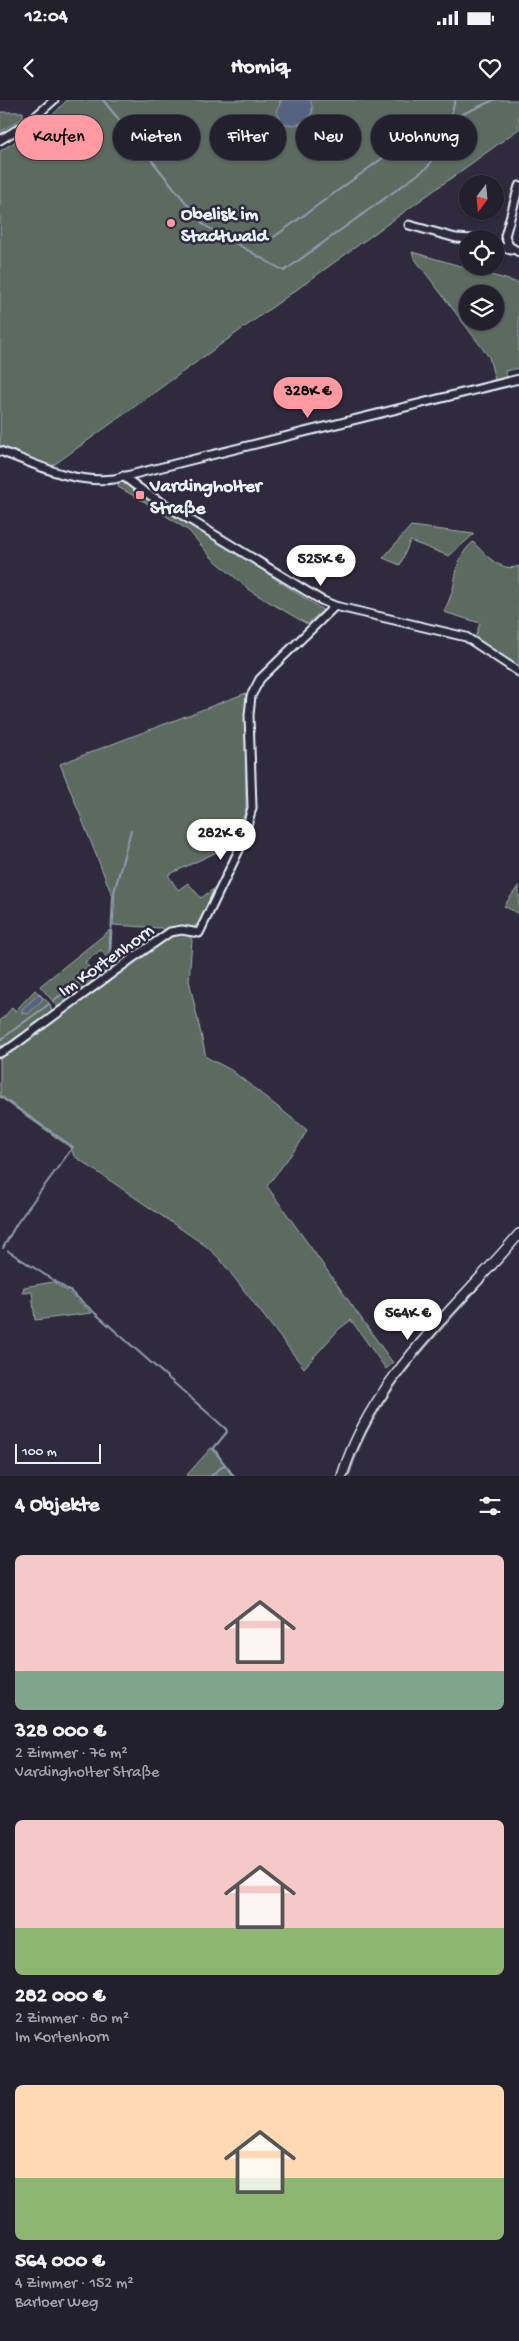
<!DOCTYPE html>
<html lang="de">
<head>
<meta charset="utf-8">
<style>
	body { margin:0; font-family:"Gochi Hand",sans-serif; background:#2f2d3a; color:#f1f3f6; height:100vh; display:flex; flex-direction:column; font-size:19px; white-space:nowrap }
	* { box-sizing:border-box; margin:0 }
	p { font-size:16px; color:#a3a3aa }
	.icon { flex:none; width:28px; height:28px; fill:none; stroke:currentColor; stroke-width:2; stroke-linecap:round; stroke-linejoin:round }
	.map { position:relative; height:1376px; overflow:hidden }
	.drawer { display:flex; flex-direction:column; background:#23202e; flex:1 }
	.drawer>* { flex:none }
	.banner { position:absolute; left:15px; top:15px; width:490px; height:45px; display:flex; gap:10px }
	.needle { width:32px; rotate:196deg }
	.buttons { position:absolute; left:459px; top:75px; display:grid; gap:10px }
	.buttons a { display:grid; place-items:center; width:45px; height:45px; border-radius:50%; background:#23202e; box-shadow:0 1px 4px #0004,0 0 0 1px #403e4a; font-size:25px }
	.scale { position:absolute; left:15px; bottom:12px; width:86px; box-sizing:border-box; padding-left:5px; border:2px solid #e8f1f8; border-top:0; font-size:14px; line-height:18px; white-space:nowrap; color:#e8f1f8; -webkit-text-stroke:4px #2f2a3d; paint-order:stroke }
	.price { position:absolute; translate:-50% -42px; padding:0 11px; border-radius:18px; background:#fff; color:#222; font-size:16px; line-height:32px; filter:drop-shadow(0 1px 2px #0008) }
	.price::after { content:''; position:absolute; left:50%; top:30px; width:15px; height:11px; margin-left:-8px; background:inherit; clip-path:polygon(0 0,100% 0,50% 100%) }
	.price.selected { background:#ff9aa2; color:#111 }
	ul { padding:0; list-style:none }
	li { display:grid; align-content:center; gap:10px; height:265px; padding:0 15px }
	li span { display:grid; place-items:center; height:155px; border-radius:8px; color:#555 }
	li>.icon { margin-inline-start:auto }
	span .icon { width:90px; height:90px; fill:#fffc; stroke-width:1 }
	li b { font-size:21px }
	h2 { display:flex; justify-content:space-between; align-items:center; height:60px; padding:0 15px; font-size:21px }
	.tag { padding:0 18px; border-radius:22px; background:#23202e; box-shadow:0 1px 4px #0004,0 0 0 1px #403e4a; font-size:18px; line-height:45px }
	.tag.selected { background:#ff9aa2; color:#111 }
	.status { display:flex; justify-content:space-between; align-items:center; height:35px; padding:0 25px; background:#23202e; direction:ltr }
	.status svg { height:14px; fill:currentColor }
	header { display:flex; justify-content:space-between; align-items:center; height:65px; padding:0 15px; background:#23202e; font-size:22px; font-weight:800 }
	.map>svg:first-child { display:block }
</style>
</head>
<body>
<div class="status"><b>12:04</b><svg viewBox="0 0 49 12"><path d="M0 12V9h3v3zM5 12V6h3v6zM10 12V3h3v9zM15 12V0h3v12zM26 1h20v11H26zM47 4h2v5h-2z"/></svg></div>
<header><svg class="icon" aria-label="back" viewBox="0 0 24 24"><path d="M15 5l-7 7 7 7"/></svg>Homiq<svg class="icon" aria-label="heart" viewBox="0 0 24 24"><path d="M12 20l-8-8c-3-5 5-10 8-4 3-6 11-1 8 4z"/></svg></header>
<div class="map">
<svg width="519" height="1376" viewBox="0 0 519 1376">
	<rect width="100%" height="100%" fill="#2f2a3d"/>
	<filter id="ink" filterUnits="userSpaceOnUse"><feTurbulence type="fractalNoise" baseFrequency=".02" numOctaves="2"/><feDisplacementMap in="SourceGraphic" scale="10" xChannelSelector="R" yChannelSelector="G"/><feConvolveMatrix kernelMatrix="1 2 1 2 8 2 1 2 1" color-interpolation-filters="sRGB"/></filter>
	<g filter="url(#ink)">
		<path fill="#5c6a60" stroke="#a2aeac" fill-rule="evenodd" d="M 67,0 L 282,0 L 279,2 L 308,19 L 313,11 L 310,0 L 519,0 L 519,29 L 51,367 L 0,348 L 0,51 L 45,23 Z
			M 0,12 L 23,12 L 23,18 L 0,32 Z
			M 412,152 L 519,183 L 519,268 L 505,271 L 507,277 L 495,280 L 489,257 L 415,159 ZM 468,194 L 495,194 L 495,221 L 468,221 Z
			M 126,381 L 323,510 L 307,524 L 252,492 L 211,457 L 189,431 L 145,402 L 118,387 L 119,383 Z
			M 411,426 L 474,434 L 449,456 L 410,441 L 400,465 L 383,458 Z
			M 473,442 C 485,454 500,473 519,466 L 519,567 L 475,538 L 480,523 L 444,512 C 447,505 451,496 453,489 C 457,470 457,456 473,442 Z
			M 246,593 L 246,707 L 236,743 L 168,775 L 178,790 L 188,783 L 201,798 L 215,788 L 198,824 L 192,828 L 177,827 L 166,832 L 161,828 L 113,825 L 115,794 L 112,795 L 60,664 Z
			M 519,785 L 519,814 L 504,806 Z
			M 110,830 L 109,857 L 108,859 L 101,850 L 85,862 L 92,871 L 105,861 L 110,869 L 60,907 L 56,905 L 40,886 Z
			M 181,833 L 189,835 L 192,840 L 189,880 L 206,957 L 231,970 L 307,1030 L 300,1043 L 267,1086 L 393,1263 L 386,1269 L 351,1220 L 339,1229 L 304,1268 L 219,1158 L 206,1146 L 74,1056 L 71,1048 L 0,997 L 0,956 L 122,868 L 174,835 Z
			M 35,890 L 50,904 L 52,912 L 0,949 L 0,921 L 12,908 L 15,911 Z
			M 53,1182 L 68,1192 L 92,1213 L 35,1220 L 32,1192 L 22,1193 L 24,1187 Z
			M 484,1182 C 431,1242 373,1298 349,1376 L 345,1376 L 360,1337 L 396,1278 L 479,1183 Z
			M 211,1348 L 215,1349 L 232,1376 L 186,1376 Z"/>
		<path fill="#576480" stroke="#919cb0" d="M 282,0 L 310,0 C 319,17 298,30 283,23 L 276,11 Z
			M 40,895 L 43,899 L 28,914 L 22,913 L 22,909 L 37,896 Z"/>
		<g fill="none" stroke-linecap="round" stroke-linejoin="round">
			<path stroke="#919cb0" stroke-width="2" d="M 103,0 L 204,125 L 284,171 L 428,67 L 450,20 L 455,0
				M 274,137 L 413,36 L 494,0
				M 53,901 L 110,858 L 113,796 L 131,730
				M 0,940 L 49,904
				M 0,996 L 73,1047 L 17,1123 L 3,1148
				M 8,1151 L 70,1191 L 226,1329 L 227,1332 L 213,1349 L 234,1376
				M 211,1376 L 224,1365"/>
			<g stroke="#e8f1f8" stroke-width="11">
				<path id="minor" d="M 0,40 L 28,23 L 54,0
					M 519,86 L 505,136 L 509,146 L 519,152
					M 409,125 L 456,138 L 473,139
					M 495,145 L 511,150
					M 0,351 C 38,365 73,384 114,379 L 519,279
					M 123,376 L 143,391 L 321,500 L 335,506 L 466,537 L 519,572
					M 0,953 L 13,946 L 130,860 L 170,832 L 182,830 L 199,833 L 241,746 L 252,708 L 249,615 L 251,596 L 260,579 L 335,506"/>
			</g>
			<g stroke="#e8f1f8" stroke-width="12">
				<path id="tertiary" d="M 342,1376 C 372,1278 455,1210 519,1134"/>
			</g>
			<use href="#minor" stroke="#2f2a3d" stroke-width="7"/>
			<use href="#tertiary" stroke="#2f2a3d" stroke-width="9"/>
		</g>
	</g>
	<g fill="#ff9aa2" stroke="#2f2a3d" stroke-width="2">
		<circle cx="171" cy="123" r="5"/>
		<rect x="135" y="390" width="10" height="10" rx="2.5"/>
	</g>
	<g text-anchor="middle" stroke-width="5" stroke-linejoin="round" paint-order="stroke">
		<g font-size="19" font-weight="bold" fill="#e8f1f8" stroke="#2f2a3d" text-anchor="start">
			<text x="181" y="119">Obelisk im<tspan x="181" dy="22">Stadtwald</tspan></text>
			<text x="150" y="391">Vardingholter<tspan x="150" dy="22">Straße</tspan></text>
		</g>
		<g font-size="19" fill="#e8f1f8" stroke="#2f2a3d">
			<text transform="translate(105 859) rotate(-35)" y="7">Im Kortenhorn</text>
		</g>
	</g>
</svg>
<div class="buttons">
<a><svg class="needle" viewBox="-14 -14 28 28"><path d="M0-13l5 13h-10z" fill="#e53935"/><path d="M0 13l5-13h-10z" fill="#a3a3aa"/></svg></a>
<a><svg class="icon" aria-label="locate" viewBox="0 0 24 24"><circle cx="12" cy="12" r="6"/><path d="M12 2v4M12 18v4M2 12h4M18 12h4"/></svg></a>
<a><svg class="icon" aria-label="layers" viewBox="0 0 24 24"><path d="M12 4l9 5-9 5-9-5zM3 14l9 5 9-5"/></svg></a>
</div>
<div class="scale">100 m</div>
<b class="price selected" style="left:308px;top:319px">328K €</b>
<b class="price" style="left:321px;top:487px">525K €</b>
<b class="price" style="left:221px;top:761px">282K €</b>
<b class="price" style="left:408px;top:1241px">564K €</b>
<div class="banner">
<a class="tag selected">Kaufen</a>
<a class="tag">Mieten</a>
<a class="tag">Filter</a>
<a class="tag">Neu</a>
<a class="tag">Wohnung</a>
</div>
</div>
<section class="drawer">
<h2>4 Objekte<svg class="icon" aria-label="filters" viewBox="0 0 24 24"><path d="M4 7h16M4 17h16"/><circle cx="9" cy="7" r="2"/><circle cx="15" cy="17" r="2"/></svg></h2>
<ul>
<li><span style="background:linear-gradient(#f6c9c9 75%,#7fa58c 0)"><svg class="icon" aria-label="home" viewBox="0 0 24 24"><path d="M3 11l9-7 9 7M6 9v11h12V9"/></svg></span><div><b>328 000 €</b><p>2 Zimmer · 76 m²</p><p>Vardingholter Straße</p></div></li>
<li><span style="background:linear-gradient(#f6c9c9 70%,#8fb573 0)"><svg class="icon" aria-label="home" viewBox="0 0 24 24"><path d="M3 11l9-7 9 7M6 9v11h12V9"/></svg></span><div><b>282 000 €</b><p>2 Zimmer · 80 m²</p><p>Im Kortenhorn</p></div></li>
<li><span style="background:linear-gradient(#ffd9b3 60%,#8fb573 0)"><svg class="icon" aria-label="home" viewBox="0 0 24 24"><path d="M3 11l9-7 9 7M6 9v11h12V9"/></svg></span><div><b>564 000 €</b><p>4 Zimmer · 152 m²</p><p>Barloer Weg</p></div></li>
</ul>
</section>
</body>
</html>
